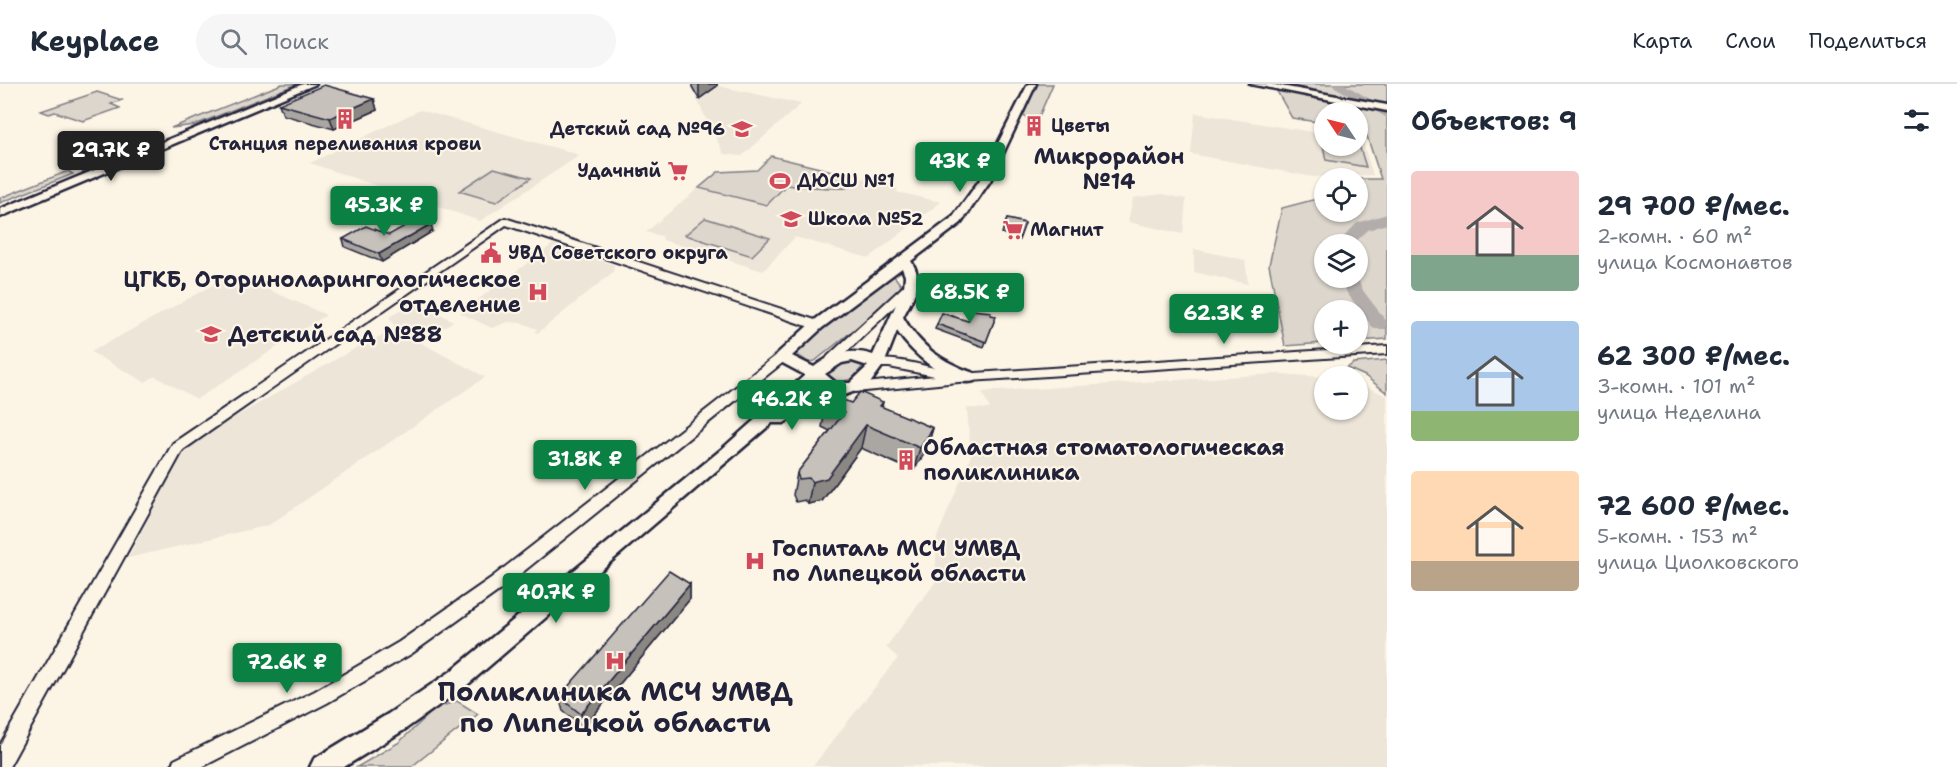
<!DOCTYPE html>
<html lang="ru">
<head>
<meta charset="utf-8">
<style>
	body { margin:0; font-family:"Shantell Sans",sans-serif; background:#f6f6f7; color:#1f2937; height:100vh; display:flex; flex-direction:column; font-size:22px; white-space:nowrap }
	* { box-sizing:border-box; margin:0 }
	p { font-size:20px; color:#747a83 }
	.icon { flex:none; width:33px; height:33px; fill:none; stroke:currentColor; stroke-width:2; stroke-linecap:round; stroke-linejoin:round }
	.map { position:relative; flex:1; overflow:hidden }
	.panel { display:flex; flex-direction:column; background:#fff; width:570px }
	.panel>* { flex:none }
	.needle { width:39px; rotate:305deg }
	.fabs { position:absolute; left:1314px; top:18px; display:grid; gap:12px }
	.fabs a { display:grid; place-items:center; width:54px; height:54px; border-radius:50%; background:#fff; box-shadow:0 2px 4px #0004; font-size:30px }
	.price { position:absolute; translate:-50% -51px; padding:0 14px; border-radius:6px; background:#0b8043; color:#fff; font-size:20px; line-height:39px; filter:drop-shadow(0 2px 3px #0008) }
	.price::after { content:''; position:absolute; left:50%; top:36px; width:18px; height:14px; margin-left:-9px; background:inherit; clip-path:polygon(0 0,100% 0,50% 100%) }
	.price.current { background:#222; color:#fff }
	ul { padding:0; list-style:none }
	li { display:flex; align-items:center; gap:18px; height:150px; padding:0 24px }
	li span { display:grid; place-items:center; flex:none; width:168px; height:120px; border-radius:6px; color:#555 }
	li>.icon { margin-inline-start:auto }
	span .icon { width:72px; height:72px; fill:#fffc; stroke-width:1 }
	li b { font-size:26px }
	h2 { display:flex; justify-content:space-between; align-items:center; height:72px; padding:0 24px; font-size:26px }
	header { display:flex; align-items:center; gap:36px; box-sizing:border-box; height:84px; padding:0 30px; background:#fff; border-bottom:2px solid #e0e1e3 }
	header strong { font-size:28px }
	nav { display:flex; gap:33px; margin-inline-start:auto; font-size:21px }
	.search { width:420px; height:54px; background:#f6f6f7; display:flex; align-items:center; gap:15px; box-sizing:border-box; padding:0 21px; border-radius:33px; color:#747a83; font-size:22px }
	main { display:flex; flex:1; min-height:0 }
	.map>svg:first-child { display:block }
</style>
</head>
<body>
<header>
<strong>Keyplace</strong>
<div class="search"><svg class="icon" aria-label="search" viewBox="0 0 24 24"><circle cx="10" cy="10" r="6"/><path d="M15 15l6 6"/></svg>Поиск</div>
<nav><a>Карта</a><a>Слои</a><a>Поделиться</a></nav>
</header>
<main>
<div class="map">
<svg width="1387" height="683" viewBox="0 0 1387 683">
	<rect width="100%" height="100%" fill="#fcf5e5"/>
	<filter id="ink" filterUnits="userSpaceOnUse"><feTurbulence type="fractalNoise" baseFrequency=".0167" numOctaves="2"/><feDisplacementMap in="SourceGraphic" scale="12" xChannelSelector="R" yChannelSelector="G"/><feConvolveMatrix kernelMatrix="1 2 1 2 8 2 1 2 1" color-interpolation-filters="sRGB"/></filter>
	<g filter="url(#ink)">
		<path fill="#ece5d8" d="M 719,2 L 801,20 L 742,72 L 724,70 L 698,18 Z
			M 420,26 L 580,71 L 480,137 L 310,79 Z
			M 1195,29 L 1324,50 L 1324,62 L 1358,62 L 1358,56 L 1362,56 L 1373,91 L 1314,93 L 1191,70 Z
			M 771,72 L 890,101 L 898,105 L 896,108 L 941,118 L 869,174 L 795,153 L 763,187 L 663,156 L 662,152 L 646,148 L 718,88 L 757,86 Z
			M 1162,110 L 1186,115 L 1183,150 L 1128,138 L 1133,114 Z
			M 553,160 L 614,181 L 613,188 L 538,249 L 535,248 L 537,245 L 523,239 L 508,238 L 492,244 L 460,229 Z
			M 1194,165 L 1245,176 L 1248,200 L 1194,188 Z
			M 233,190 L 326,231 L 197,315 L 155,292 L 145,298 L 91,268 Z
			M 416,217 L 453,237 L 421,259 L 485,293 L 269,441 L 128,474 L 186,361 L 361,261 L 396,245 L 389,233 Z
			M 1276,290 L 1324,293 L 1324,326 L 1358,326 L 1358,299 L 1387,312 L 1387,683 L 813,682 L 898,574 L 886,563 L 935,499 L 937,453 L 971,372 L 967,324 L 990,325 L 982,308 Z"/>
		<path fill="#dcd6cc" stroke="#7f7c84" stroke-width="1.5" fill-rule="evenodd" d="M 282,0 L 297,0 L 195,41 L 171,44 Z
			M 1037,0 L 1053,0 L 1037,37 L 1023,32 Z
			M 1273,0 L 1387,0 L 1387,255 L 1358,257 L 1358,226 L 1324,226 L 1324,259 L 1285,262 L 1269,181 L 1282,124 L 1324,113 L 1324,128 L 1358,128 L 1358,95 L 1381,95 L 1365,46 L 1358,45 L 1358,28 L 1324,28 L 1324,39 L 1292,34 ZM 1324,160 L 1358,160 L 1358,194 L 1324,194 Z
			M 97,8 L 122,16 L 111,20 L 120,24 L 83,37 L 55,28 L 49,30 L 41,27 Z
			M 1322,57 L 1324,62 L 1360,64 L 1366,83 L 1326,76 Z
			M 771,72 L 856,93 C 853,96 850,102 846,104 C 843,105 792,102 786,101 L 767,121 L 699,104 L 718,88 L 757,86 Z
			M 494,84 L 531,94 L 496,118 L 459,107 Z
			M 68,87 L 73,90 L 0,119 L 0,114 Z
			M 705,134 L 770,154 L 752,172 L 685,151 Z
			M 894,192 L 901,201 L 898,210 L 815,277 L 808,278 L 798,271 L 799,262 L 887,194 Z
			M 848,276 L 863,282 L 852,295 L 835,299 L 823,290 L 826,284 Z
			M 1387,276 L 1387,309 L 1365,292 L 1347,284 L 1354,279 Z
			M 457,617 L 478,630 L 411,683 L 357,683 L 398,659 L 436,624 Z"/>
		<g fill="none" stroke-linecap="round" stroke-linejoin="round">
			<path fill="#b2adab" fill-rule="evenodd" d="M 1330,0 L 1344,0 L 1387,25 L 1387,34 Z
				M 1387,130 L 1387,140 L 1368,146 L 1353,160 L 1337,160 L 1357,139 Z
				M 1341,194 L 1357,194 L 1364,208 L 1387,238 L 1386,245 L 1374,245 L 1347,209 Z"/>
			<g stroke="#22223b" stroke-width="4">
				<path id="minor" d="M 505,134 L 821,238 L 823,241 L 821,244 L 813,244 L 506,141 L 183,366 L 9,683 L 0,683 L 0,661 L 173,359 Z
					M 912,197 L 917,200 L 916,202 L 836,278 L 828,278 L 826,275 L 828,272 L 908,198 Z
					M 1387,262 L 1387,270 L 969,297 L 855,308 L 849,304 L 855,300 L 935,292 L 889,283 L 871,283 L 869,280 L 871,277 C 893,272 918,281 940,285 L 944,286 L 945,291 Z
					M 782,269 L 788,273 L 786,276 L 503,504 L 411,570 L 327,619 L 202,683 L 171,683 L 174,676 L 315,607 L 399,558 L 491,494 L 778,270 Z"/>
			</g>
			<g stroke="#22223b" stroke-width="5">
				<path id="major" d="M 303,0 L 316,0 L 0,133 L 0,125 Z
					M 1028,0 L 1036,0 L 990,97 L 961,139 L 911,177 C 925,198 913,213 903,233 C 920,263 942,278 974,289 L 977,293 L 974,297 C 949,304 910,267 897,247 L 884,280 L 868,302 L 801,328 L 784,339 L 772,339 L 466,602 L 404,646 L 344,683 L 310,683 L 314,675 L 388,630 L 450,588 L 722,365 L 805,291 L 777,276 L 775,273 L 777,270 L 812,238 L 953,133 L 979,97 ZM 902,184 L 905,192 L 904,203 L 873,271 C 851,264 832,269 814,283 L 792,272 L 822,244 ZM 852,277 L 868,282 L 850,299 L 836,299 L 825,290 L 842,279 ZM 815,299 L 826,307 L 794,318 Z
					M 1250,0 L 1270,0 L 1387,21 L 1387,27 Z"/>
			</g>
			<use href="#minor" fill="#fcf5e5" fill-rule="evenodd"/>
			<use href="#major" fill="#fcf5e5" fill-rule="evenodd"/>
		</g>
		<path fill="#aaa6a1" stroke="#22223b" stroke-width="1.5" d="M 692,0 L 717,0 L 717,2 L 699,15 L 692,3 Z
			M 374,15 L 377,26 L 334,45 L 283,31 L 279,20 Z
			M 1007,135 L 1025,139 L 1019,156 L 1002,149 Z
			M 433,147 L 382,178 L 345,163 L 343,155 Z
			M 990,231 L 996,232 L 984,263 L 935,245 L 937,240 L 968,237 Z
			M 883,318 L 882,323 L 933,344 L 926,367 L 913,387 L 861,364 L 822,417 L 808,420 L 805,416 L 796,418 L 793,411 L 797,389 L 830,347 L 822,343 L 826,321 Z
			M 690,500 L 690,515 L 584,643 L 563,627 L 559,613 Z"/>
		<path fill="#8b8783" stroke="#22223b" stroke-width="1.5" d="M 699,0 L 717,0 L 717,2 L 699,15 Z
			M 374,15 L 377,26 L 334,45 L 330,34 Z
			M 431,140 L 433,147 L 382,178 L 379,170 Z
			M 866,341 L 861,364 L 822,417 L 808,420 L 812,398 Z
			M 933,344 L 926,367 L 913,387 L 920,364 Z
			M 690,500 L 690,515 L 584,643 L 581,630 Z"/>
		<path fill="#c6c1bb" stroke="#22223b" stroke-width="1.5" d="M 324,1 L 374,15 L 330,34 L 279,20 Z
			M 417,135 L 431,140 L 379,170 L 343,155 L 366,142 L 389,151 Z
			M 1007,135 L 1025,139 L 1020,153 L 1003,145 Z
			M 972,226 L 991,228 L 990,231 L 996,232 L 986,258 L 937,240 L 942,229 L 968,237 Z
			M 860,308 L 883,318 L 880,322 L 933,344 L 920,364 L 866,341 L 827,394 L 812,398 L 809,394 L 799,395 L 797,389 L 844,329 L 826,321 L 833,312 L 851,319 Z
			M 669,487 L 690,500 L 581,630 L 559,613 Z"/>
	</g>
	<defs>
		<g id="building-bare" transform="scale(1.62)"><path d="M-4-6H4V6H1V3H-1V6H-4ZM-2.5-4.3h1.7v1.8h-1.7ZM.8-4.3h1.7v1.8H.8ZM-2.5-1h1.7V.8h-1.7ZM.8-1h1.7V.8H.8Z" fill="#d1495b" stroke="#fcf5e5" stroke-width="2.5" paint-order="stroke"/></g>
		<g id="school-bare" transform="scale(1.62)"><path d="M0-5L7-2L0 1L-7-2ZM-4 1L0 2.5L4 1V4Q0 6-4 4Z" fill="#d1495b" stroke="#fcf5e5" stroke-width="2.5" paint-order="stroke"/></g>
		<g id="supermarket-bare" transform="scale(1.62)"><path d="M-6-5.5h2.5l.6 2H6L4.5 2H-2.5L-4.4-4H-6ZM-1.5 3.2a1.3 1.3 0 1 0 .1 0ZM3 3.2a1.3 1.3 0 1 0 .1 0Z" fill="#d1495b" stroke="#fcf5e5" stroke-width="2.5" paint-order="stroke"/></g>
		<g id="stadium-bare" transform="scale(1.62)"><path d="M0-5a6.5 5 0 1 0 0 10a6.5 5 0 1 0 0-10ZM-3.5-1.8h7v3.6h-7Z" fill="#d1495b" stroke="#fcf5e5" stroke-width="2.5" paint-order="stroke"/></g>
		<g id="civic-bare" transform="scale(1.62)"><path d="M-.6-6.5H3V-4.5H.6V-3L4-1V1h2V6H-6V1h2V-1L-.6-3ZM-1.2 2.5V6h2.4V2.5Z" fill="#d1495b" stroke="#fcf5e5" stroke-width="2.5" paint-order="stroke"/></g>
		<g id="hospital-bare" transform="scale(1.62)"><path d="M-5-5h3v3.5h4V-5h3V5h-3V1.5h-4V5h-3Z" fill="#d1495b" stroke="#fcf5e5" stroke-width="2.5" paint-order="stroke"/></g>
	</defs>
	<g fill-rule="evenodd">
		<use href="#building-bare" x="345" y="35"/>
		<use href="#building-bare" x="1034" y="42"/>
		<use href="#school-bare" x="742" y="45"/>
		<use href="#supermarket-bare" x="678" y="87"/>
		<use href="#stadium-bare" x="780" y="97"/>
		<use href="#school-bare" x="791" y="135"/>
		<use href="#supermarket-bare" x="1013" y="146"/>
		<use href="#civic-bare" x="491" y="169"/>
		<use href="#hospital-bare" x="538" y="208"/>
		<use href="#school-bare" x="211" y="250"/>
		<use href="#building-bare" x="906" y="376"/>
		<use href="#hospital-bare" x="755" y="477"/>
		<use href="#hospital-bare" x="615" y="577"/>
	</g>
	<g text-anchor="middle" stroke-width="4.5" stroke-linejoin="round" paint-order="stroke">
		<g font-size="18" font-weight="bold" fill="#22223b" stroke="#fcf5e5" text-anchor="start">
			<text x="1051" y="48">Цветы</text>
			<text x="725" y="51" text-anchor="end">Детский сад №96</text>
			<text x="345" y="66" text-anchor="middle">Станция переливания крови</text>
			<text x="661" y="93" text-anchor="end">Удачный</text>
			<text x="797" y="103">ДЮСШ №1</text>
			<text x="808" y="141">Школа №52</text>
			<text x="1030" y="152">Магнит</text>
			<text x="508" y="175">УВД Советского округа</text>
		</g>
		<g font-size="22" font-weight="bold" fill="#22223b" stroke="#fcf5e5">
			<text x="1109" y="80">Микрорайон<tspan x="1109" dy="25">№14</tspan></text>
		</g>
		<g font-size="22" font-weight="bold" fill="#22223b" stroke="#fcf5e5" text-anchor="start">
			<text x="521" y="203" text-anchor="end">ЦГКБ, Оториноларингологическое<tspan x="521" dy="25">отделение</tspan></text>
			<text x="228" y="258">Детский сад №88</text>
			<text x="923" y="371">Областная стоматологическая<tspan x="923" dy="25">поликлиника</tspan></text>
			<text x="772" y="472">Госпиталь МСЧ УМВД<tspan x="772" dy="25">по Липецкой области</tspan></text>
		</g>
		<g font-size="27" font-weight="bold" fill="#22223b" stroke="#fcf5e5">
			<text x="615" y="617">Поликлиника МСЧ УМВД<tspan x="615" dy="31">по Липецкой области</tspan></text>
		</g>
	</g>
</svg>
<div class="fabs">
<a><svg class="needle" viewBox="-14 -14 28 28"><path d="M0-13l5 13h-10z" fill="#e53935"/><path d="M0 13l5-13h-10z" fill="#747a83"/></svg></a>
<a><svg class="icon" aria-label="locate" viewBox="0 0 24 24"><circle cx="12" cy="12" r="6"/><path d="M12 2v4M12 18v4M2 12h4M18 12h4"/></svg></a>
<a><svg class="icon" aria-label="layers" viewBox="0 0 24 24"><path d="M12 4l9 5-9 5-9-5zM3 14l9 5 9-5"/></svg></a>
<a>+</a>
<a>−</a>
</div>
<b class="price current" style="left:111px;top:98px">29.7K ₽</b>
<b class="price" style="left:960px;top:109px">43K ₽</b>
<b class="price" style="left:384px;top:153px">45.3K ₽</b>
<b class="price" style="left:970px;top:240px">68.5K ₽</b>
<b class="price" style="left:1224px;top:261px">62.3K ₽</b>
<b class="price" style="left:792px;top:347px">46.2K ₽</b>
<b class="price" style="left:585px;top:407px">31.8K ₽</b>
<b class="price" style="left:556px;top:540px">40.7K ₽</b>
<b class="price" style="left:287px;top:610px">72.6K ₽</b>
</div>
<section class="panel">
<h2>Объектов: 9<svg class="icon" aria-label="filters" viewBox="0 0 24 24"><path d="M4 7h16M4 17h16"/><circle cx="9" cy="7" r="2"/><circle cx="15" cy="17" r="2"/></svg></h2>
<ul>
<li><span style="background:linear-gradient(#f6c9c9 70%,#7fa58c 0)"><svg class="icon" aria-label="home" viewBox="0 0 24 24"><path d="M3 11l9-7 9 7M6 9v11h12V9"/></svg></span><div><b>29 700 ₽/мес.</b><p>2-комн. · 60 m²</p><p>улица Космонавтов</p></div></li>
<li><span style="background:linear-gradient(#a9c7e8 75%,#8fb573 0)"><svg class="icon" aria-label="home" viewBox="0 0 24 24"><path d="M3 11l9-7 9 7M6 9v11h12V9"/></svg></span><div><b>62 300 ₽/мес.</b><p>3-комн. · 101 m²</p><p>улица Неделина</p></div></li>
<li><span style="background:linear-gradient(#ffd9b3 75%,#b9a48a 0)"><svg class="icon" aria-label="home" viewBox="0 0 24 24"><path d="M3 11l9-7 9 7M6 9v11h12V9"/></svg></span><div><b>72 600 ₽/мес.</b><p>5-комн. · 153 m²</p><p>улица Циолковского</p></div></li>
</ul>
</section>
</main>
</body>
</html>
